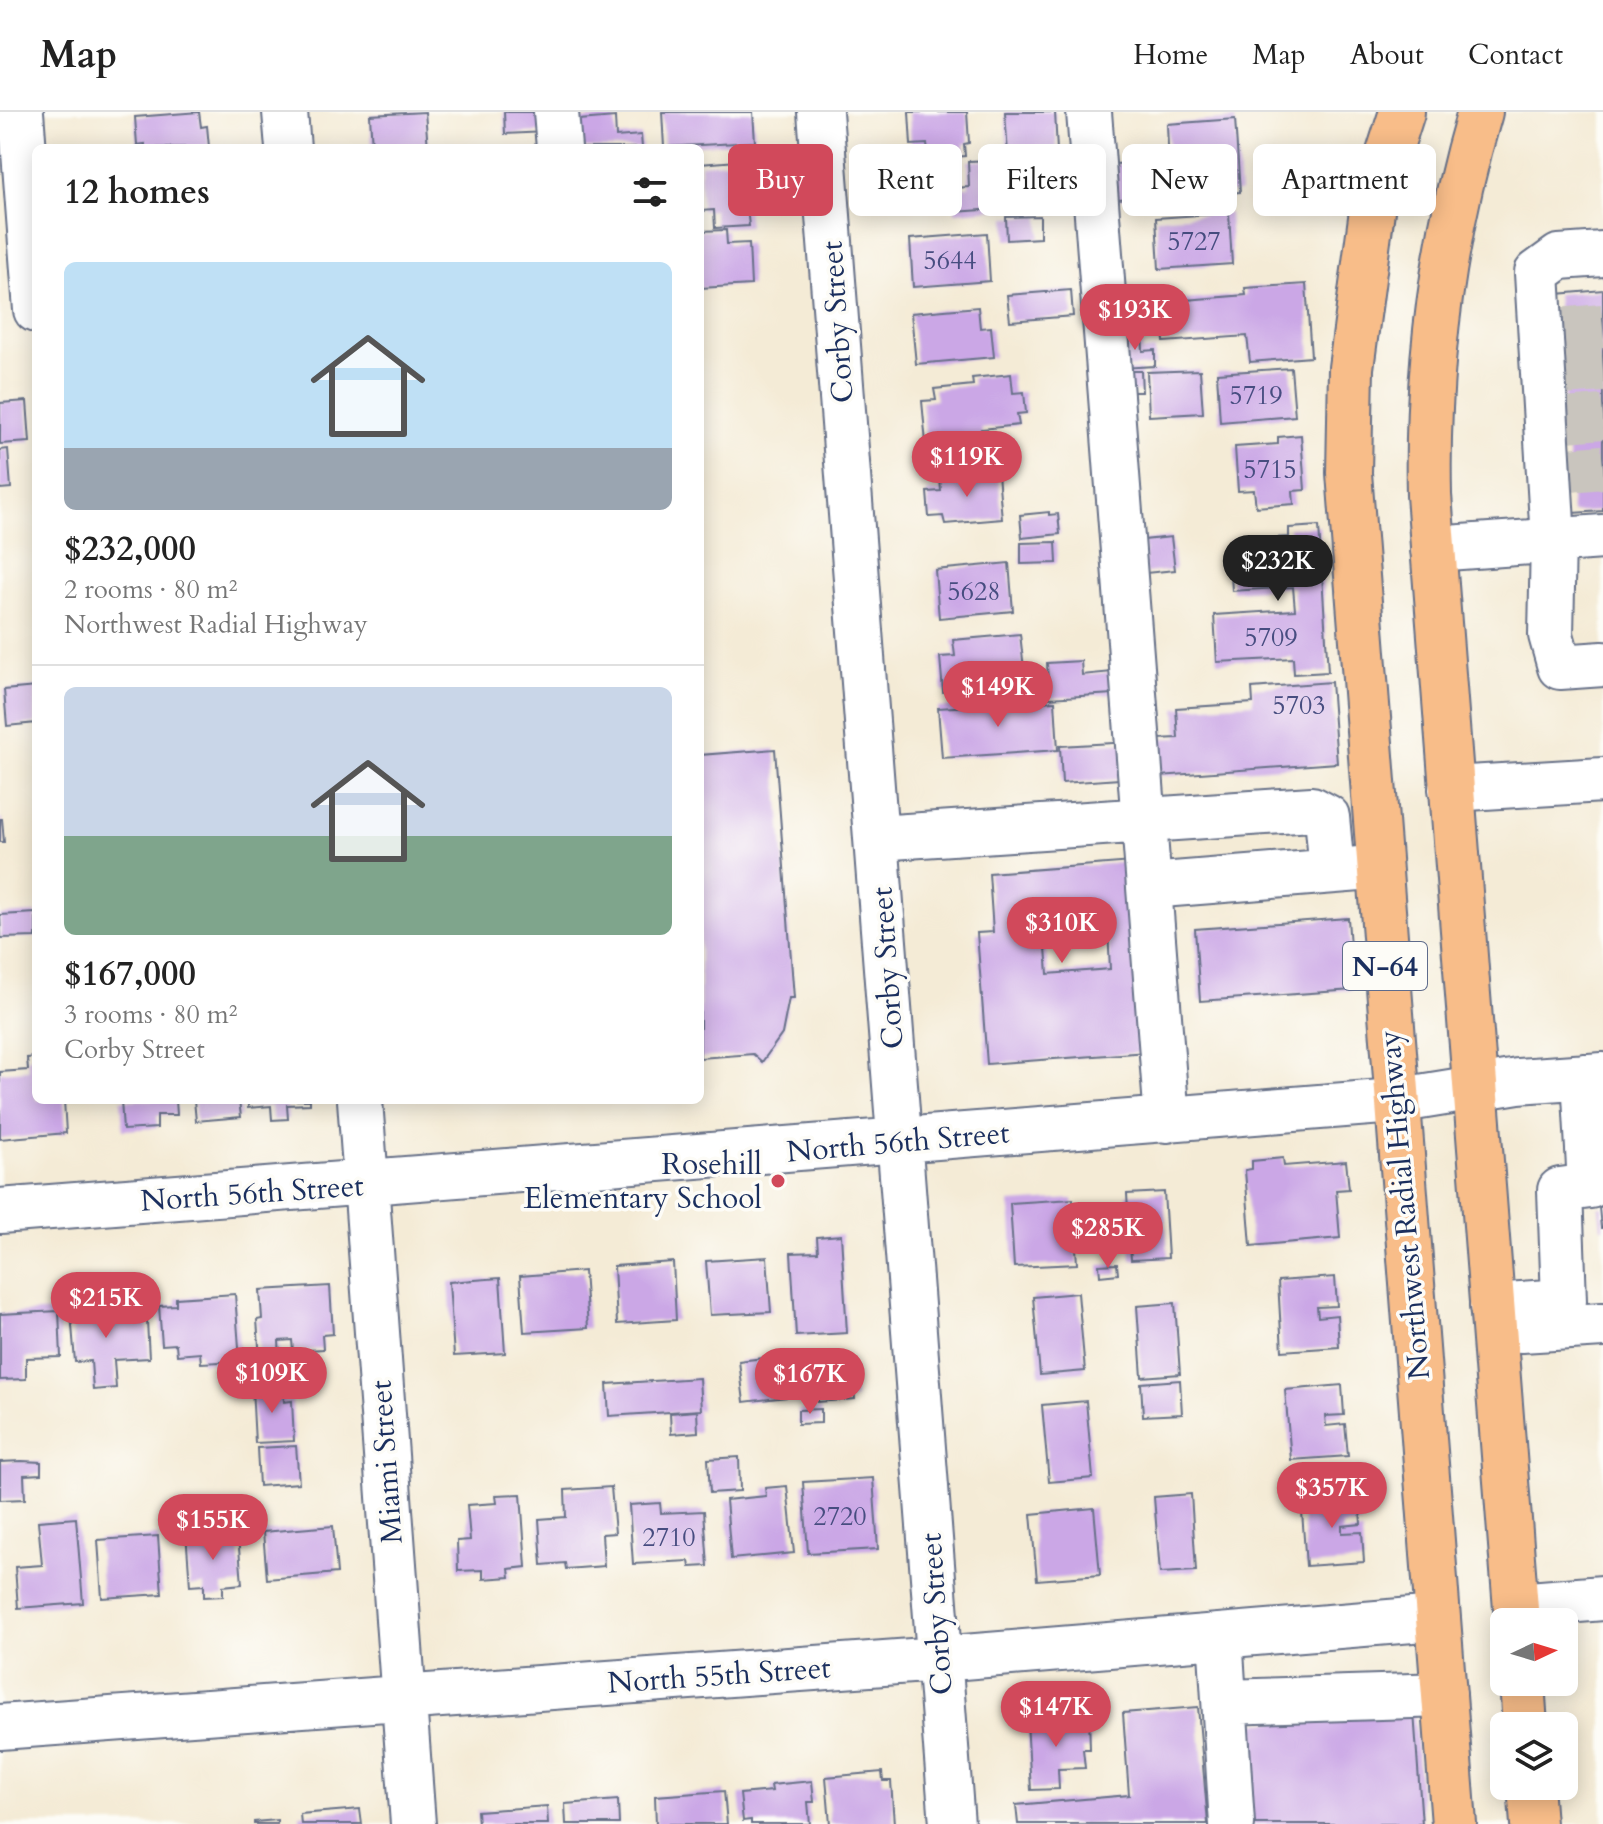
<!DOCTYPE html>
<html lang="en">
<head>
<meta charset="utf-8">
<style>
	body { margin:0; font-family:Cardo,serif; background:#f6f6f6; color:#222; height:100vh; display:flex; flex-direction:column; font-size:30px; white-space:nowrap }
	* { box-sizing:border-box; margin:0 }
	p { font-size:26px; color:#767676 }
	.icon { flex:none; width:44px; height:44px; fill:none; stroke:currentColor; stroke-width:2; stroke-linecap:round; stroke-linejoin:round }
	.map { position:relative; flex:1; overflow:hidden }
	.sheet { position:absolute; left:32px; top:32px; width:672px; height:960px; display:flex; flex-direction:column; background:#fff; border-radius:12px; box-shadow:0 4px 20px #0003 }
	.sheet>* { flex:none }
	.guide { position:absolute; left:728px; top:32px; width:754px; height:72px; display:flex; gap:16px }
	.needle { width:52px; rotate:86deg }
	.fabs { position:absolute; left:1490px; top:1496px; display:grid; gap:16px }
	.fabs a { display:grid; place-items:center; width:88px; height:88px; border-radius:12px; background:#fff; box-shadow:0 4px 20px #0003; font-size:40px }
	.price { position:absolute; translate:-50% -68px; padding:0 18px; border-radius:28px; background:#d1495b; color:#fff; font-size:26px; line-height:52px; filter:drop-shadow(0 2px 4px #0008) }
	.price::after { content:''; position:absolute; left:50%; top:48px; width:24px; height:18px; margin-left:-12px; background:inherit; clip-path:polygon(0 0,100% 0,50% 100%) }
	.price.on { background:#222; color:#fff }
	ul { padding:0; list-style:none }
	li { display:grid; align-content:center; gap:16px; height:424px; padding:0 32px }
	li+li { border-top:2px solid #e0e0e0 }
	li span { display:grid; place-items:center; height:248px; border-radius:12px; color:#555 }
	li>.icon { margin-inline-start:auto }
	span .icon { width:144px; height:144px; fill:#fffc; stroke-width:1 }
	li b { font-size:34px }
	h2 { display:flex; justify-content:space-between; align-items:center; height:96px; padding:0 32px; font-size:34px }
	.chip { padding:0 28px; border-radius:12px; background:#fff; box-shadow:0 4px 20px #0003; font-size:28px; line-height:72px }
	.chip.on { background:#d1495b; color:#fff }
	header { display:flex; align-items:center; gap:48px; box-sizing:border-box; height:112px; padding:0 40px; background:#fff; border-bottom:2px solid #e0e0e0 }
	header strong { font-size:38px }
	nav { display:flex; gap:44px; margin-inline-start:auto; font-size:28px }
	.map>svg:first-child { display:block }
</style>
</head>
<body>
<header>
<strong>Map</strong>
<nav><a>Home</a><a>Map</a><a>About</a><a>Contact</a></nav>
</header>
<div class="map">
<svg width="1603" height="1712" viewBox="0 0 1603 1712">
	<rect width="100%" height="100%" fill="#fdfcf7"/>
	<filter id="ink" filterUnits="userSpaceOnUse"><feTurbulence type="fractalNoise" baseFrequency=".0125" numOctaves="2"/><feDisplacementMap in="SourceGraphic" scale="16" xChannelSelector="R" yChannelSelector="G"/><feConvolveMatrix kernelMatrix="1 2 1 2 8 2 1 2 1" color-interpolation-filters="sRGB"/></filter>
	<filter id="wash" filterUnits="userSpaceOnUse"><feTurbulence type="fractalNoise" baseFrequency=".006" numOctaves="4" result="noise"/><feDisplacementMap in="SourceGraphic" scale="32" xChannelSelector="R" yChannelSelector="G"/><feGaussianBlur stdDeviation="1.8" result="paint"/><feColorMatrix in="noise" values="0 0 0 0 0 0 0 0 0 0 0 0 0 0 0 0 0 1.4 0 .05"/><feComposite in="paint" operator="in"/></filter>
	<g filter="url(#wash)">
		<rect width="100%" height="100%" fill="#f4ebd6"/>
		<g id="blocks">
			<path fill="#cba7e6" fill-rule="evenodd" d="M 199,0 L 201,15 L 207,14 L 209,35 L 145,36 L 145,32 L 137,33 L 135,5 Z
				M 425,0 L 428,36 L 372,36 L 370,3 Z
				M 504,0 L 545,0 L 546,20 L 505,22 Z
				M 662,0 L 753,0 L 755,30 L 664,35 Z
				M 909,0 L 967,0 L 969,31 L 964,32 L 965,44 L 929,47 L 927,32 L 911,33 Z
				M 1005,0 L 1055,0 L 1057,39 L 1008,42 Z
				M 615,5 L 616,25 L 641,23 L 642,36 L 569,36 L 567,9 Z
				M 1235,7 L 1240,80 L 1155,86 L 1152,36 L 1168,35 L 1167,12 Z
				M 993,48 L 996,97 L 955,100 L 954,76 L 969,75 L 968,49 Z
				M 737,49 L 740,97 L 747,96 L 749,114 L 715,116 L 714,98 L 701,99 L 700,52 Z
				M 1139,51 L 1141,86 L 1114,87 L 1112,52 Z
				M 930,56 L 931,67 L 907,69 L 906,58 Z
				M 1079,61 L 1082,97 L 1056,99 L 1053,63 Z
				M 1229,101 L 1232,152 L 1159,157 L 1156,106 Z
				M 1040,104 L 1040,126 L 1007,128 L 1006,105 Z
				M 726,118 L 727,132 L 749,131 L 751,173 L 700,176 L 700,119 Z
				M 987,121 L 990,169 L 913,175 L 910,127 Z
				M 1306,172 L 1311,245 L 1250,250 L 1247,224 L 1164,230 L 1161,190 L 1246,183 L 1245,176 Z
				M 1071,178 L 1073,204 L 1010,209 L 1007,183 Z
				M 1603,178 L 1603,399 L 1572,401 L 1557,182 Z
				M 978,195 L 980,216 L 991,215 L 994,245 L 916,252 L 911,201 Z
				M 1142,222 L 1143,239 L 1155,238 L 1155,254 L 1121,256 L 1119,223 Z
				M 1291,256 L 1295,304 L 1220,310 L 1217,261 Z
				M 1200,258 L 1203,301 L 1149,304 L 1147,260 Z
				M 1125,259 L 1141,259 L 1142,280 L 1125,280 Z
				M 1011,262 L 1013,281 L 1024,280 L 1026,301 L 1017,302 L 1019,313 L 981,317 L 983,325 L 926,331 L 922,289 L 936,288 L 934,277 L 973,273 L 972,266 Z
				M 27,289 L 30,330 L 0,332 L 0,291 Z
				M 1301,323 L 1305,378 L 1293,379 L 1294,392 L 1256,395 L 1254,378 L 1238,379 L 1235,335 L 1278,332 L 1278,325 Z
				M 8,337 L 11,376 L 0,377 L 0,338 Z
				M 998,362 L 1002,407 L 945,412 L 943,404 L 929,405 L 927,380 L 941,379 L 940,366 Z
				M 1049,400 L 1049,403 L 1058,402 L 1060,422 L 1022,426 L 1020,403 Z
				M 1319,414 L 1328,560 L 1294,562 L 1293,546 L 1217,550 L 1214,503 L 1295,498 L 1293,475 L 1232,479 L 1229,429 L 1289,425 L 1289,416 Z
				M 1171,425 L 1175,458 L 1146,461 L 1144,428 Z
				M 1056,430 L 1057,451 L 1021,452 L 1021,431 Z
				M 1009,451 L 1013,499 L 939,506 L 935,458 Z
				M 1020,522 L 1026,574 L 943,580 L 940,545 L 955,544 L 953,528 Z
				M 1081,549 L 1082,563 L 1112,560 L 1113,582 L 1049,586 L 1047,551 Z
				M 1331,570 L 1337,651 L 1160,664 L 1157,627 L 1178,626 L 1176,596 L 1253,591 L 1252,576 Z
				M 36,575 L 36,611 L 7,614 L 4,578 Z
				M 1055,589 L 1058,638 L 942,646 L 938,596 Z
				M 1131,630 L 1134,666 L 1062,671 L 1060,634 Z
				M 775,637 L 794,886 L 789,886 L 782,922 L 762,950 L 753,942 L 700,946 L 700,643 Z
				M 0,707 L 2,707 L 4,730 L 0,730 Z
				M 1133,750 L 1147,940 L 987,952 L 977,821 L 993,820 L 989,761 ZM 1108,817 L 1110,857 L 1048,862 L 1045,822 Z
				M 36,801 L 36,825 L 1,826 L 0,803 Z
				M 1348,806 L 1353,878 L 1200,889 L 1195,817 Z
				M 36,945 L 36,988 L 64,988 L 66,1021 L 0,1027 L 0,960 L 28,958 L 27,946 Z
				M 121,988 L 176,988 L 177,1003 L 157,1003 L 157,1016 L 123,1018 Z
				M 194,988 L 239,988 L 241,1005 L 196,1009 Z
				M 248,988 L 310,988 L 310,992 L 287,993 L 288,1007 L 272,1008 L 271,994 L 248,996 Z
				M 1283,1046 L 1284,1054 L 1346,1049 L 1349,1077 L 1336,1078 L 1340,1126 L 1251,1134 L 1245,1058 L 1252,1057 L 1252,1049 Z
				M 1164,1080 L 1168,1146 L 1131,1148 L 1127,1082 Z
				M 1073,1087 L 1077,1152 L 1014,1155 L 1010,1091 Z
				M 1603,1094 L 1603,1116 L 1601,1116 L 1599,1095 Z
				M 841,1123 L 847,1221 L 796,1224 L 791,1141 L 818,1140 L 817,1125 Z
				M 767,1145 L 771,1200 L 710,1203 L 706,1149 Z
				M 673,1150 L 676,1208 L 617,1212 L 614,1154 Z
				M 1117,1152 L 1118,1162 L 1100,1164 L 1099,1153 Z
				M 584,1159 L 588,1216 L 524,1220 L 520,1164 Z
				M 1335,1165 L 1337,1194 L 1317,1195 L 1318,1205 L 1337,1203 L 1339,1235 L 1282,1239 L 1278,1169 Z
				M 500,1166 L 505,1241 L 454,1244 L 449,1170 Z
				M 330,1174 L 333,1222 L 322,1223 L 323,1237 L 293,1239 L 292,1228 L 279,1229 L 280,1245 L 260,1247 L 257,1208 L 262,1207 L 260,1178 Z
				M 1078,1181 L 1085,1259 L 1040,1263 L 1033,1185 Z
				M 235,1182 L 240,1249 L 201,1251 L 200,1241 L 177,1243 L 176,1232 L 162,1233 L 159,1194 L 176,1193 L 176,1186 Z
				M 92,1188 L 93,1194 L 109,1193 L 109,1201 L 126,1200 L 127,1211 L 147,1209 L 149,1246 L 114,1248 L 116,1276 L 93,1278 L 91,1249 L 75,1250 L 70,1189 Z
				M 1175,1191 L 1180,1262 L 1142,1265 L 1137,1194 Z
				M 59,1199 L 61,1245 L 26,1246 L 26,1267 L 0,1268 L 0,1202 Z
				M 782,1244 L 786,1285 L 744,1290 L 739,1249 Z
				M 852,1249 L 855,1287 L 818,1290 L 814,1252 Z
				M 699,1266 L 701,1298 L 609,1304 L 607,1272 Z
				M 1180,1268 L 1182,1302 L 1143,1304 L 1141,1271 Z
				M 283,1273 L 284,1290 L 292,1289 L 294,1329 L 255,1331 L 252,1275 Z
				M 1342,1273 L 1344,1303 L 1325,1304 L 1326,1314 L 1345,1312 L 1348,1344 L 1291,1348 L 1285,1278 Z
				M 1086,1289 L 1093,1366 L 1049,1370 L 1042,1293 Z
				M 821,1297 L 821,1311 L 798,1312 L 798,1298 Z
				M 697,1299 L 698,1320 L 671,1322 L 670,1301 Z
				M 296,1334 L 299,1371 L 259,1374 L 257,1336 Z
				M 739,1345 L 740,1379 L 710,1381 L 708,1347 Z
				M 22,1349 L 41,1350 L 41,1362 L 24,1363 L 25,1387 L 0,1388 L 0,1350 Z
				M 873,1366 L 878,1437 L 808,1441 L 803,1370 Z
				M 787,1374 L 794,1441 L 731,1447 L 726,1388 L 766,1384 L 765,1376 Z
				M 611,1375 L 615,1421 L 602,1422 L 604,1454 L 566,1457 L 565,1451 L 542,1453 L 539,1407 L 566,1405 L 565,1378 Z
				M 1359,1381 L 1361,1412 L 1342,1414 L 1342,1421 L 1362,1420 L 1364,1450 L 1306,1454 L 1301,1386 Z
				M 521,1382 L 526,1455 L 509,1457 L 510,1465 L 483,1467 L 483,1458 L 458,1459 L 457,1429 L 470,1428 L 467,1393 L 497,1391 L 496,1383 Z
				M 1191,1382 L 1196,1459 L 1160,1461 L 1154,1385 Z
				M 660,1391 L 661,1401 L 704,1399 L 708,1454 L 690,1455 L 689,1449 L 633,1452 L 629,1393 Z
				M 1094,1396 L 1100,1463 L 1037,1468 L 1031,1402 Z
				M 76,1406 L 83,1491 L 18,1496 L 15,1455 L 42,1453 L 38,1409 Z
				M 333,1414 L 337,1461 L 267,1467 L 263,1420 Z
				M 211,1418 L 212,1426 L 238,1424 L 242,1472 L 223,1474 L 223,1484 L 204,1485 L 204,1473 L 190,1474 L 186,1420 Z
				M 158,1424 L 162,1482 L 102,1486 L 98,1428 Z
				M 1198,1595 L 1208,1712 L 1018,1712 L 1016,1693 L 1129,1683 L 1123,1601 Z
				M 1414,1600 L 1422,1712 L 1252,1712 L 1245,1612 Z
				M 1089,1605 L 1090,1637 L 1083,1637 L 1085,1656 L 1058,1657 L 1059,1677 L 1031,1678 L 1027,1609 Z
				M 882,1660 L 883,1669 L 891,1669 L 894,1712 L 830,1712 L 826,1665 Z
				M 812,1669 L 814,1690 L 808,1690 L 810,1712 L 751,1712 L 751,1708 L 743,1709 L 740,1682 L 772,1679 L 771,1673 Z
				M 724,1679 L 727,1712 L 656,1712 L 655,1684 Z
				M 618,1688 L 619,1712 L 566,1712 L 565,1692 Z
				M 547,1694 L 548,1712 L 478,1712 L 477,1699 Z
				M 360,1697 L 362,1712 L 301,1712 L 300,1702 Z
				M 277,1708 L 277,1712 L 254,1712 L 254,1710 Z"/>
		</g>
	</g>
	<g filter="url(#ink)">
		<use href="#blocks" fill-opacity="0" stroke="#677188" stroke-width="2"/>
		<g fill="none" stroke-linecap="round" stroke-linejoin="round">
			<path stroke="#c9c5be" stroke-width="44" stroke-dasharray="44 22" stroke-linecap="butt" d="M 1559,218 L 1603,214
				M 1562,261 L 1603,258
				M 1565,308 L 1603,305
				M 1569,358 L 1603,355"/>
			<g stroke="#677188" stroke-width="48">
				<path id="minor" d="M 21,0 L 36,198
					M 285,0 L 288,36
					M 556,0 L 559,36
					M 820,0 L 952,1712
					M 1089,0 L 1167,1008
					M 1603,142 L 1559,145 L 1537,161 L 1553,428 L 1551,523 L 1560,555 L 1603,552
					M 1433,437 L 1603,425
					M 1451,677 L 1603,668
					M 877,726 L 1312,697 L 1327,705 L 1332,759
					M 1149,774 L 1360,757
					M 360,988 L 413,1712
					M 0,1099 L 1395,989 L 1518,969 L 1603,963
					M 1492,1194 L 1564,1189 L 1560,1078 L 1590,1074 L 1584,964
					M 1521,1218 L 1603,1213
					M 1516,1493 L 1603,1486
					M 1220,1524 L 1232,1712
					M 1225,1590 L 1444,1583
					M 0,1615 L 939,1547 L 1437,1506"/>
			</g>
			<g stroke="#677188" stroke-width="48">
				<path id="major" d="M 1402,0 L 1373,91 L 1351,256 L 1349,361 L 1454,1712
					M 1480,0 C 1443,125 1426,252 1429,383 L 1517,1510
					M 1522,1570 L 1525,1614
					M 1530,1674 L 1533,1712"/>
			</g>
			<use href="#minor" stroke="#fff" stroke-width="44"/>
			<use href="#major" stroke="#f8bd89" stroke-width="44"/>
		</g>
	</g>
	<circle fill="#d1495b" stroke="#fdfcf7" stroke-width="3" cx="778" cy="1069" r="8"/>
	<g text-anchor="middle" stroke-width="7" stroke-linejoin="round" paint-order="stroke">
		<g font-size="26" fill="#474d80">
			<text x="1194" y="138">5727</text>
			<text x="950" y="157">5644</text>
			<text x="1256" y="292">5719</text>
			<text x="1270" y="366">5715</text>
			<text x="974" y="488">5628</text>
			<text x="1271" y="534">5709</text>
			<text x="1299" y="602">5703</text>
			<text x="840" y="1413">2720</text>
			<text x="669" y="1434">2710</text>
		</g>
		<rect fill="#fdfcf7" stroke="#5f6c8c" stroke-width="2" x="1343" y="830" width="84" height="48" rx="6"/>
		<g font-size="28" font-weight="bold" fill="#1b2f5e">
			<text x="1385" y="864">N-64</text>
		</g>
		<g font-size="30" fill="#1b2f5e" stroke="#fdfcf7">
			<text transform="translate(837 210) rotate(-94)" y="10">Corby Street</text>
			<text transform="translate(887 856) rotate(-94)" y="10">Corby Street</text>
			<text transform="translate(898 1030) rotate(-5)" y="10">North 56th Street</text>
			<text transform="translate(252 1081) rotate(-4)" y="10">North 56th Street</text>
			<text transform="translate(1404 1093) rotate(-95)" y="10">Northwest Radial Highway</text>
			<text transform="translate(386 1350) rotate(-94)" y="10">Miami Street</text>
			<text transform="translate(936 1502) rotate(-94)" y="10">Corby Street</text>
			<text transform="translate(719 1563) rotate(-4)" y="10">North 55th Street</text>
		</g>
		<g font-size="30" fill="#1b2f5e" stroke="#fdfcf7" text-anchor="end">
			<text x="762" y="1062">Rosehill<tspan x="762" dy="34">Elementary School</tspan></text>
		</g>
	</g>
</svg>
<div class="fabs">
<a><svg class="needle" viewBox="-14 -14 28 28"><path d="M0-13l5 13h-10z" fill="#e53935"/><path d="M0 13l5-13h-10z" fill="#767676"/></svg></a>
<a><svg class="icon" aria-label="layers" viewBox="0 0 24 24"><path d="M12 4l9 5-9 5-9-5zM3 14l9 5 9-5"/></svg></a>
</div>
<b class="price" style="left:1135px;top:240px">$193K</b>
<b class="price" style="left:967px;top:387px">$119K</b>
<b class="price on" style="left:1278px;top:491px">$232K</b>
<b class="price" style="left:998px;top:617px">$149K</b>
<b class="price" style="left:1062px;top:853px">$310K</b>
<b class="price" style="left:1108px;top:1158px">$285K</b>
<b class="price" style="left:106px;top:1228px">$215K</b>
<b class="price" style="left:272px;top:1303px">$109K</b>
<b class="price" style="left:810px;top:1304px">$167K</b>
<b class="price" style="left:1332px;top:1418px">$357K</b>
<b class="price" style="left:213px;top:1450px">$155K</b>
<b class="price" style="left:1056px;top:1637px">$147K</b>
<div class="guide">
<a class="chip on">Buy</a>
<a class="chip">Rent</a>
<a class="chip">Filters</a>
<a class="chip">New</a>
<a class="chip">Apartment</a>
</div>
<section class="sheet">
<h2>12 homes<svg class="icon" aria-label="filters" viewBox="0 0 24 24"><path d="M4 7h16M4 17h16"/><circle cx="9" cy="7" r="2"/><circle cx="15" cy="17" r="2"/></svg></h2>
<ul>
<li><span style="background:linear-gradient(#bfe0f5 75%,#9aa5b1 0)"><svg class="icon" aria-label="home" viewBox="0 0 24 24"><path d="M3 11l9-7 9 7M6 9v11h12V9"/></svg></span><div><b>$232,000</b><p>2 rooms · 80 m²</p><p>Northwest Radial Highway</p></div></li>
<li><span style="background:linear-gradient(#c9d6e8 60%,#7fa58c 0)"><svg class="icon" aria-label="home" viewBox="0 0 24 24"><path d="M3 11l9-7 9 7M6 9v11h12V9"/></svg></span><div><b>$167,000</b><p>3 rooms · 80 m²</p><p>Corby Street</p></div></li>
</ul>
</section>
</div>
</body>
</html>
